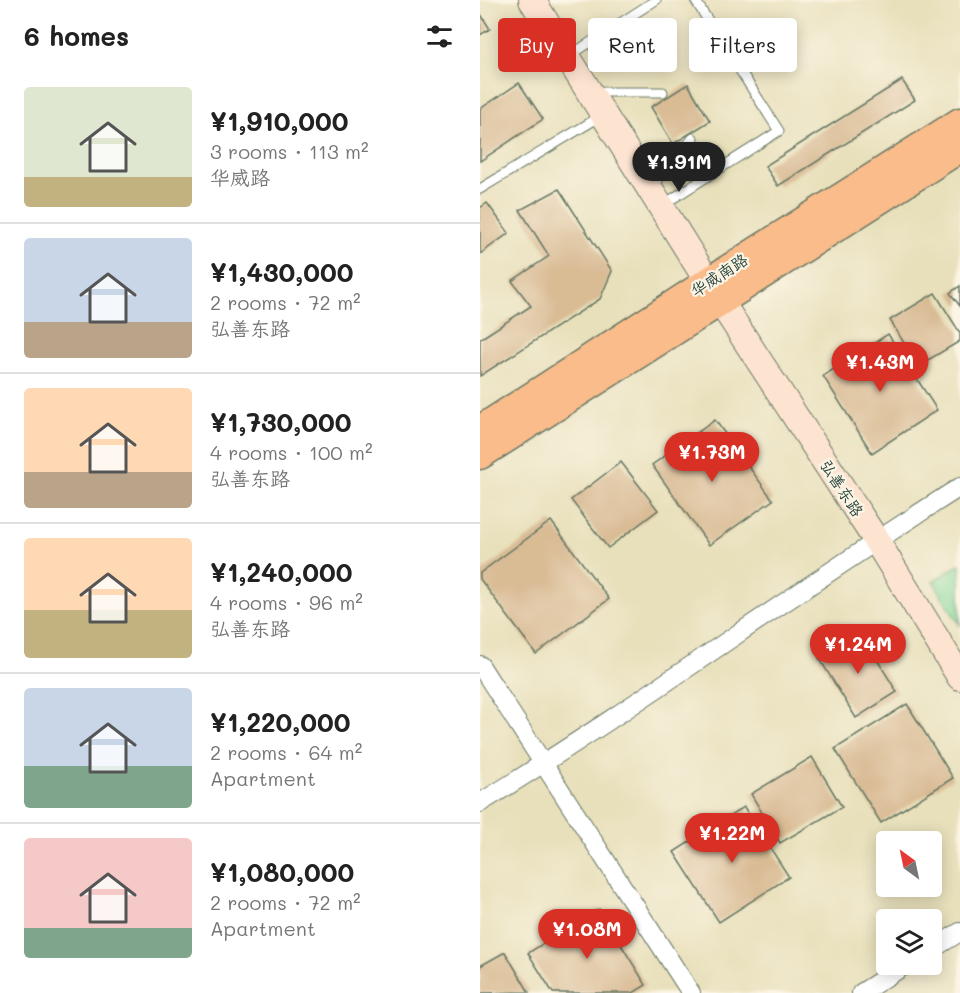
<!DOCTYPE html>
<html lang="en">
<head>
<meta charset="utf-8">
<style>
	body { margin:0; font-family:Mali,"LXGW WenKai TC",sans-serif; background:#f2f2f2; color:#222; height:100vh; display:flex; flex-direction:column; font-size:22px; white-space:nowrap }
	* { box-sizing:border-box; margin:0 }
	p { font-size:20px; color:#767676 }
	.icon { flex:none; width:33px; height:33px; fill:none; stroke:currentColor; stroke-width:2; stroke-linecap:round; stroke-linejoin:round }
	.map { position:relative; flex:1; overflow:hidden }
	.panel { display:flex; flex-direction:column; background:#fff; width:480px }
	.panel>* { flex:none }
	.hud { position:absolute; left:18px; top:18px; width:372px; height:54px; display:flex; gap:12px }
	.needle { width:39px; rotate:327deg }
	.controls { position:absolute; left:396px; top:831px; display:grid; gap:12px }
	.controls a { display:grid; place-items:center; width:66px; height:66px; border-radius:6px; background:#fff; box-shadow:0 3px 15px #0003; font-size:30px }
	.price { position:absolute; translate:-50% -51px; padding:0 14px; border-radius:21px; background:#d93025; color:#fff; font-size:20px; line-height:39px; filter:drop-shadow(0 2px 3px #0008) }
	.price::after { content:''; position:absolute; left:50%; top:36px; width:18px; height:14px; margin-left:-9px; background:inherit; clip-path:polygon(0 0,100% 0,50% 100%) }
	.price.selected { background:#222; color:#fff }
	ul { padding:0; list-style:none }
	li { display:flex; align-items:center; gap:18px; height:150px; padding:0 24px }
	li+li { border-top:2px solid #e0e0e0 }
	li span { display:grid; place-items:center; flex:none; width:168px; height:120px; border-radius:6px; color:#555 }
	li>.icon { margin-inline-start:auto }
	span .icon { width:72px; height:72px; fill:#fffc; stroke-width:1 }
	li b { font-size:26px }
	h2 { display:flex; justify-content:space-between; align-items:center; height:72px; padding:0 24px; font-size:26px }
	.tag { padding:0 21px; border-radius:6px; background:#fff; box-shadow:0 3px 15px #0003; font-size:21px; line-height:54px }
	.tag.selected { background:#d93025; color:#fff }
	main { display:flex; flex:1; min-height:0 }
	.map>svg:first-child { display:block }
</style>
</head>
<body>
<main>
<section class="panel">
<h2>6 homes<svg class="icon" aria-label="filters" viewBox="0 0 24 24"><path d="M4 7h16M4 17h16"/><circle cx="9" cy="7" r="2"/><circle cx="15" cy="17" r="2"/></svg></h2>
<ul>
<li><span style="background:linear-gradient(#dfe7d0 75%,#c2b280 0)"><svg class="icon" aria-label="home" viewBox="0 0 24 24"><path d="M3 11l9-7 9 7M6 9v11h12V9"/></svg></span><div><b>¥1,910,000</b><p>3 rooms · 113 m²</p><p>华威路</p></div></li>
<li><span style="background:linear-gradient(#c9d6e8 70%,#b9a48a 0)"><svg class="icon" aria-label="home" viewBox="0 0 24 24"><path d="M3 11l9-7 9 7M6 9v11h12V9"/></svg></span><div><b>¥1,430,000</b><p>2 rooms · 72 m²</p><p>弘善东路</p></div></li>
<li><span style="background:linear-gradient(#ffd9b3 70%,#b9a48a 0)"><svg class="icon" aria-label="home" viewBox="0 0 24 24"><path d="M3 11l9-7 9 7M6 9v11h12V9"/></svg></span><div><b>¥1,730,000</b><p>4 rooms · 100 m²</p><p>弘善东路</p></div></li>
<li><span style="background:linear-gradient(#ffd9b3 60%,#c2b280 0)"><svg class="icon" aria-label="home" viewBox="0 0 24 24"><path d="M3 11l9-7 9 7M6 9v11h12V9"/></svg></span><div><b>¥1,240,000</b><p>4 rooms · 96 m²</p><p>弘善东路</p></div></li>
<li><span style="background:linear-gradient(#c9d6e8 65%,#7fa58c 0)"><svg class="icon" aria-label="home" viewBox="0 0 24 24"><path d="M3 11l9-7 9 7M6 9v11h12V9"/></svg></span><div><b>¥1,220,000</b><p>2 rooms · 64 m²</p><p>Apartment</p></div></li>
<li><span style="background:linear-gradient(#f6c9c9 75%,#7fa58c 0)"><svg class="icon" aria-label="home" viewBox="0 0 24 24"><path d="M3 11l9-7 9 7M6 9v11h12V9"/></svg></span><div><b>¥1,080,000</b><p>2 rooms · 72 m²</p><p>Apartment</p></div></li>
</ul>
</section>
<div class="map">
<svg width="480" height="993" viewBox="0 0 480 993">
	<rect width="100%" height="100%" fill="#fcf5e5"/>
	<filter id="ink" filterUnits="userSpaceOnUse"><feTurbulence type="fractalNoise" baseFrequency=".0167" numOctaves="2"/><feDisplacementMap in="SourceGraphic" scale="12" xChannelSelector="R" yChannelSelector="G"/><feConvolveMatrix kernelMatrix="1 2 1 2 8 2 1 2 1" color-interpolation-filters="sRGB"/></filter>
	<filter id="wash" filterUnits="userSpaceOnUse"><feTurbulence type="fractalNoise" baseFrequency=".008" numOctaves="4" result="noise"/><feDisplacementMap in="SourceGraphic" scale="24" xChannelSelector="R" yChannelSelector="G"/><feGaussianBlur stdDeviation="1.35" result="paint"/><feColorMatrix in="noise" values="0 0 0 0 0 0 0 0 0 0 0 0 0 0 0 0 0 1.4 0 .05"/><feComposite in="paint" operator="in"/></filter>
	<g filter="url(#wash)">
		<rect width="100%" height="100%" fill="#e8e0bb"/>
		<path fill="#83d799" stroke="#518a66" stroke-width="1.5" d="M 480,564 L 480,625 L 453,581 Z"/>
		<g id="blocks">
			<path fill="#d9bb94" d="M 0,13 L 10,29 L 0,35 Z
				M 422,80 L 435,100 L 298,186 L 285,166 Z
				M 39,83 L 63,119 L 0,161 L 0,109 Z
				M 208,84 L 230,121 L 193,144 L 171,107 Z
				M 79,189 L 132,271 L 120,299 L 0,376 L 0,339 L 51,306 L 32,281 L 69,256 L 40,210 Z
				M 7,203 L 29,233 L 0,254 L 0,208 Z
				M 480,286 L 480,306 L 470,293 Z
				M 455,293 L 480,333 L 480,341 L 438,366 L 410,320 Z
				M 408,334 L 457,410 L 392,453 L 343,376 Z
				M 235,420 L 293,500 L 229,545 L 172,465 Z
				M 141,462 L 178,510 L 128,548 L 91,500 Z
				M 71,521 L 129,599 L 56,654 L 0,579 L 0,573 Z
				M 380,632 L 417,692 L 376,718 L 339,658 Z
				M 427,704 L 473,778 L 401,823 L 355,749 Z
				M 332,757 L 362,807 L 300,843 L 271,794 Z
				M 264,807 L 309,877 L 239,922 L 194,852 Z
				M 119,909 L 166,985 L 153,993 L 73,993 L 48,953 Z
				M 25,952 L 49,992 L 0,993 L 0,966 Z"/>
		</g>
	</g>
	<g filter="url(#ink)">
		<use href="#blocks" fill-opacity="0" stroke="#657663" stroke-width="1.5"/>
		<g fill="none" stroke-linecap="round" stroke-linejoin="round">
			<g stroke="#657663" stroke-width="11">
				<path id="lane" d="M 89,56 L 176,0
					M 113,92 L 183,92
					M 172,187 L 213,138
					M 0,189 L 121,116
					M 181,206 L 299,131 L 215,0"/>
			</g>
			<g stroke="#657663" stroke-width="20">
				<path id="street" d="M 0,665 L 211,993
					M 0,803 C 163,703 318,589 480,487
					M 452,949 L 480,932
					M 381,993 L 427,964"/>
			</g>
			<g stroke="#657663" stroke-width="28">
				<path id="secondary" d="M 52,0 L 240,301 L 396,540 L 480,677"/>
			</g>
			<g stroke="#657663" stroke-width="31">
				<path id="primary" d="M 0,430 L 228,282 L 480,122
					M 0,455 L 480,148"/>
			</g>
			<use href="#lane" stroke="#fff" stroke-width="9"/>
			<use href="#street" stroke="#fff" stroke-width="18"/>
			<use href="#secondary" stroke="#fde4d1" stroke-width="26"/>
			<use href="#primary" stroke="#fabc8b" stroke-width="28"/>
		</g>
	</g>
	<g text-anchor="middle" stroke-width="4.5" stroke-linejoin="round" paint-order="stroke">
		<g font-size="16" fill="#1f3d34" stroke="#fcf5e5">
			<text transform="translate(239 275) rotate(-33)" y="6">华威南路</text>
			<text transform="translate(362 488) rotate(57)" y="6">弘善东路</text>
		</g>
	</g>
</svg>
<div class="controls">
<a><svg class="needle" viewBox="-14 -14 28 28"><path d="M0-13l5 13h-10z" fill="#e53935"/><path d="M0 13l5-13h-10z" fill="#767676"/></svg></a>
<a><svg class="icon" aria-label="layers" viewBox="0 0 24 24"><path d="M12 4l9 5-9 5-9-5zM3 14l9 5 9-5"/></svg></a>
</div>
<b class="price selected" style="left:199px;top:193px">¥1.91M</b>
<b class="price" style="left:400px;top:393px">¥1.43M</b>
<b class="price" style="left:232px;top:483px">¥1.73M</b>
<b class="price" style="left:378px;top:675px">¥1.24M</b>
<b class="price" style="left:252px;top:864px">¥1.22M</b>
<b class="price" style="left:107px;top:960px">¥1.08M</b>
<div class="hud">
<a class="tag selected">Buy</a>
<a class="tag">Rent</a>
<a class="tag">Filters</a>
</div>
</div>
</main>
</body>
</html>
